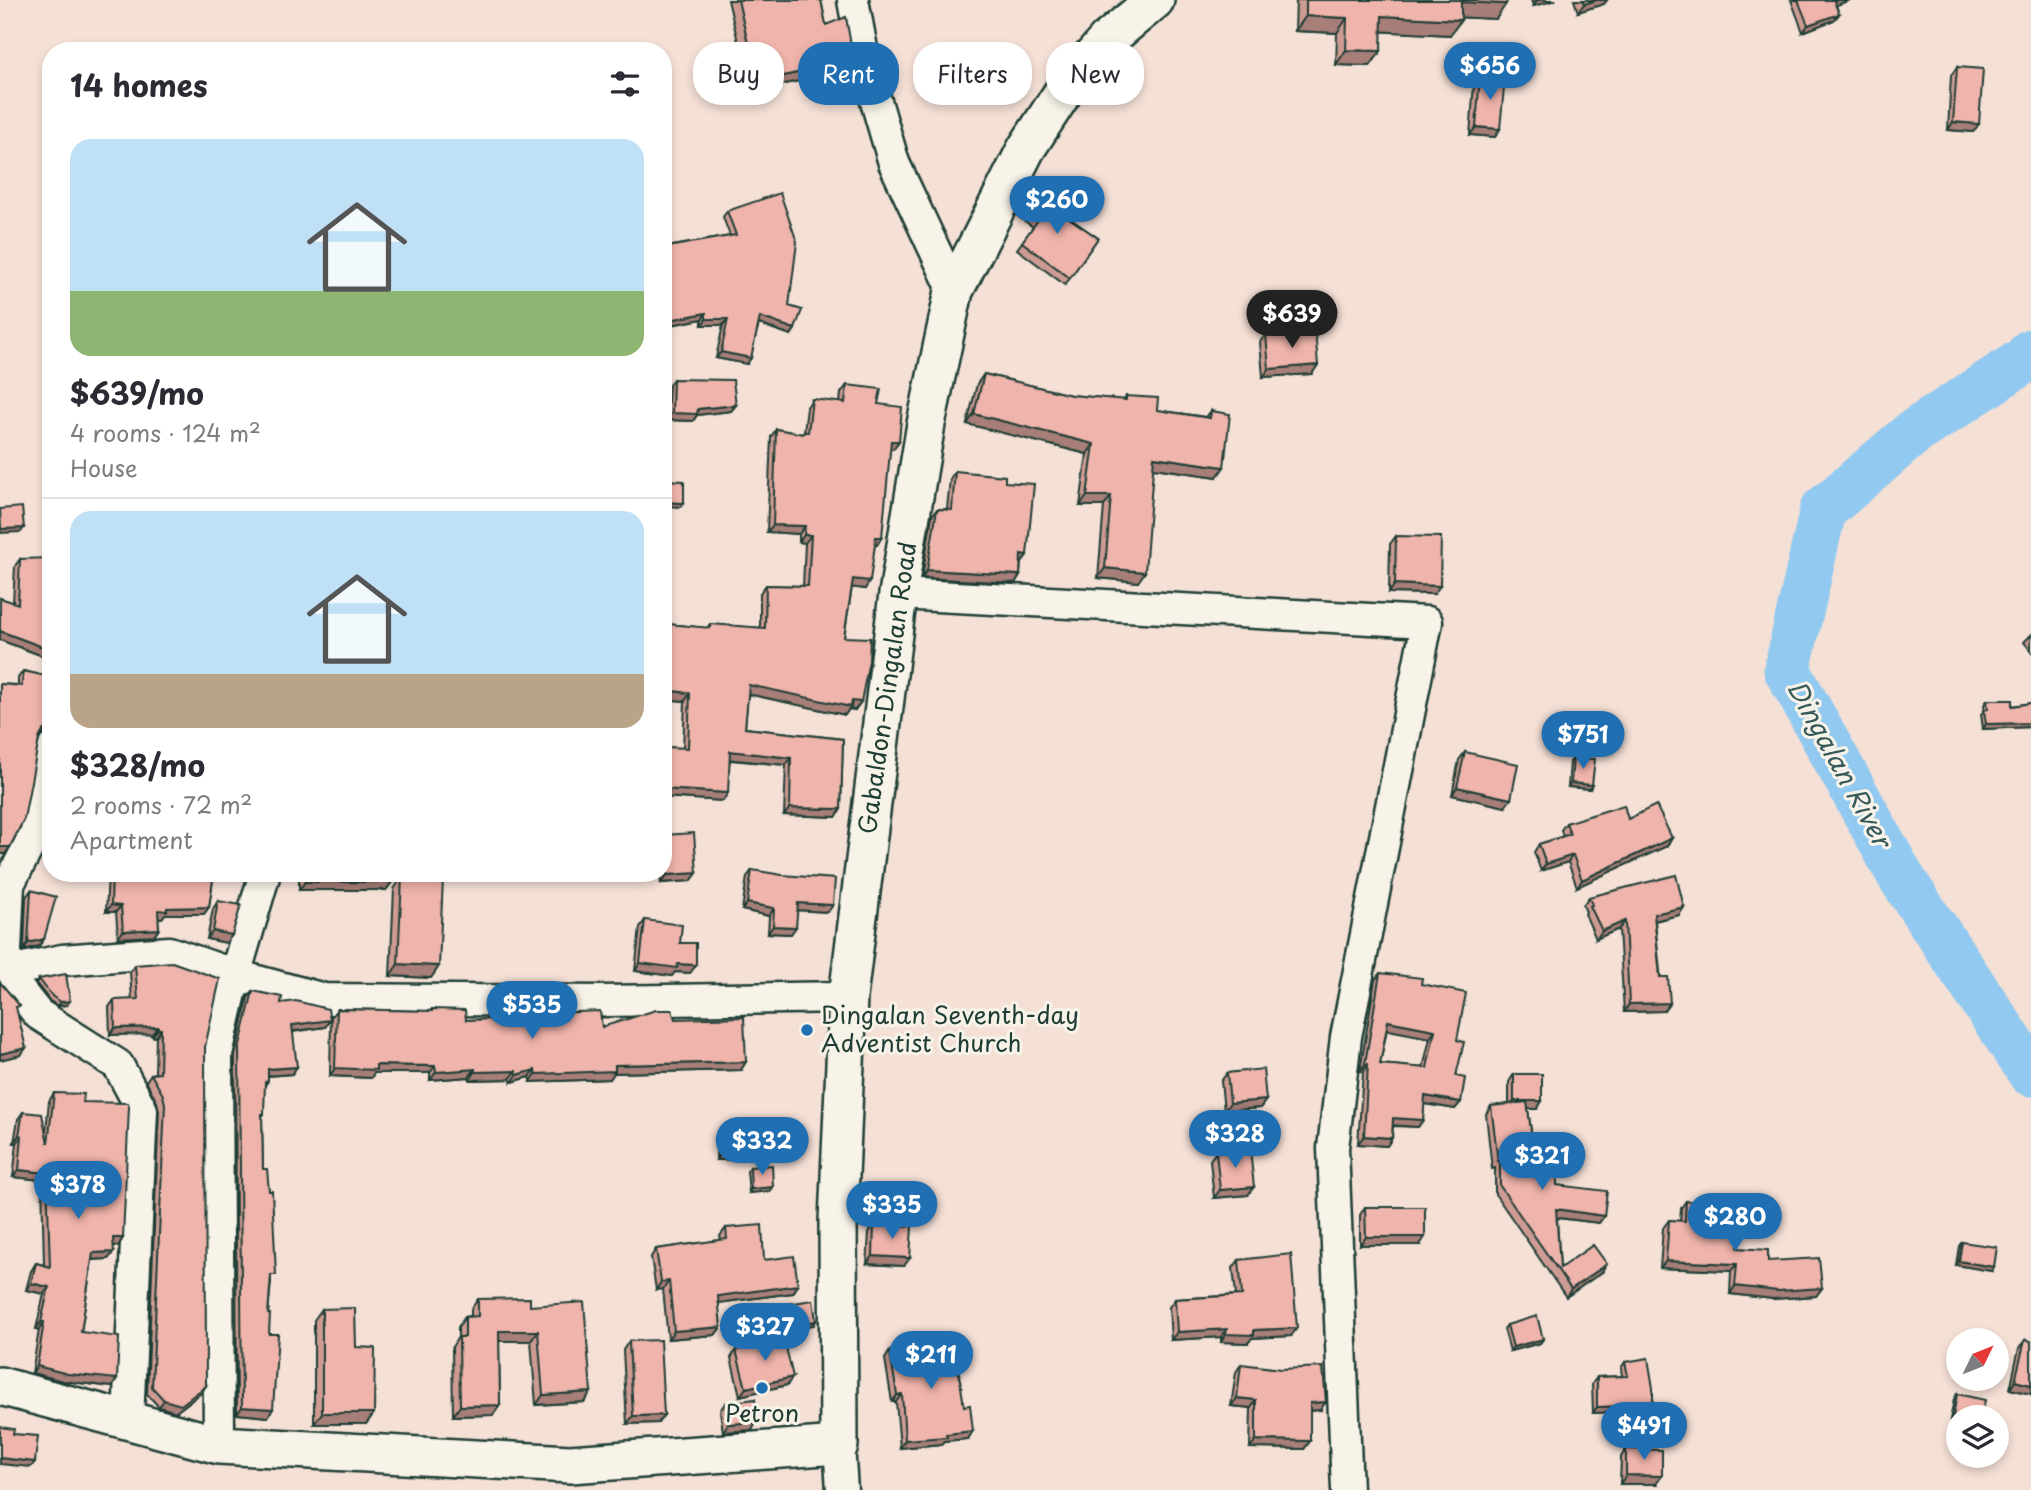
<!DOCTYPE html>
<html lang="en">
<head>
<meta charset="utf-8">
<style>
	body { margin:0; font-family:"Playpen Sans",sans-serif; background:#f7f7f7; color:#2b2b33; height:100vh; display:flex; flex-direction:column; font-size:26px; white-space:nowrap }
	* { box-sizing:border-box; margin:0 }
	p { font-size:23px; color:#7c7c81 }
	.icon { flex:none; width:38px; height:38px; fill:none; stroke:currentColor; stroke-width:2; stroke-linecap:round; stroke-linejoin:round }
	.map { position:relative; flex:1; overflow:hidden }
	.panel { position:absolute; left:42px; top:42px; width:630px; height:840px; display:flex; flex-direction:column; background:#fff; border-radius:28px; box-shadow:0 4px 10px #0003 }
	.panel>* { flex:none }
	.top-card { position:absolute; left:693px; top:42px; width:665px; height:63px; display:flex; gap:14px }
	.needle { width:46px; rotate:47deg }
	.fabs { position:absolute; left:1946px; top:1328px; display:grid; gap:14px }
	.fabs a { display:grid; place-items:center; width:63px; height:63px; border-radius:50%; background:#fff; box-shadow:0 4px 10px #0003; font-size:35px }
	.price { position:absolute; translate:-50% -60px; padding:0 16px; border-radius:24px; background:#1f6fb2; color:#fff; font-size:23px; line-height:46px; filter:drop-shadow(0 2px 4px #0008) }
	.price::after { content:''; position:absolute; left:50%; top:42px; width:21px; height:16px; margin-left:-10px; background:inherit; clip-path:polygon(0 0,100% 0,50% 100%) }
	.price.active { background:#222; color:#fff }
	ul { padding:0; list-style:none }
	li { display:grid; align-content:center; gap:14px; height:371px; padding:0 28px }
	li+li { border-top:2px solid #e1e1e2 }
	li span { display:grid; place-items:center; height:217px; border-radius:21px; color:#555 }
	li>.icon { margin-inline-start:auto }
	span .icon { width:126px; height:126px; fill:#fffc; stroke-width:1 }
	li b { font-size:30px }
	h2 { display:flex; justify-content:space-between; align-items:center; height:84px; padding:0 28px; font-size:30px }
	.tag { padding:0 24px; border-radius:28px; background:#fff; box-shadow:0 4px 10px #0003; font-size:24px; line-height:63px }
	.tag.active { background:#1f6fb2; color:#fff }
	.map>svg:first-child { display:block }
</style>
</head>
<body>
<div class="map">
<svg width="2031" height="1490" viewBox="0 0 2031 1490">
	<rect width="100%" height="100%" fill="#f5e0d6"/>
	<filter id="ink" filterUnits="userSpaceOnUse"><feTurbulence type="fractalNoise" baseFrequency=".0143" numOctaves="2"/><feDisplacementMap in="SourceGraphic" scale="14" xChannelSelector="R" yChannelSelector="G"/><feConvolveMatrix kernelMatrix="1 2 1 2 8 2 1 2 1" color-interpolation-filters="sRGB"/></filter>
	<g filter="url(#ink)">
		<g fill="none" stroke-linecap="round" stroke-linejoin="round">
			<path stroke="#91c9f0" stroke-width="47" d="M 2031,352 L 2023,361 L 1913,433 L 1823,510 L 1787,670 L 1901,877 L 2031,1073"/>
			<g stroke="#1f3d34" stroke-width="35">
				<path id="minor" d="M 853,0 L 864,60 L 894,163 L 954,291
					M 898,594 L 1427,622 L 1346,1037 L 1333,1148 L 1347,1490
					M 51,750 L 36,832 L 9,884 L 5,972 L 62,960 L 169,952 L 235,975 L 324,999 L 604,1001 L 848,997
					M 0,973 L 5,972 L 38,1014 L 118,1065 L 142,1110 L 128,1420
					M 219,1445 L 217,1054 L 235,975 L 265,873
					M 839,1445 L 842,1490"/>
			</g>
			<g stroke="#1f3d34" stroke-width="42">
				<path id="major" d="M 0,1386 L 219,1445 L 570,1464 L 839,1445 L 838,1221 L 848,997 L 898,594 L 926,424 L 954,291 L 1026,149 L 1067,86 L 1107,40 L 1155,0"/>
			</g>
			<use href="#minor" stroke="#f7f3e8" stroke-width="30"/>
			<use href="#major" stroke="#f7f3e8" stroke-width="37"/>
		</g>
		<path fill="#ce9b93" stroke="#1f3d34" stroke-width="2" fill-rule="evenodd" d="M 728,0 L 821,0 L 826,25 L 854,88 L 832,96 L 825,75 L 750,92 Z
			M 1296,0 L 1507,0 L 1496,19 L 1461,17 L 1461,20 L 1450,35 L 1381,31 L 1381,51 L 1370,66 L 1336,65 L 1337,33 L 1295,31 Z
			M 1531,0 L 1556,0 L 1533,6 Z
			M 1574,0 L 1607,0 L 1604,4 L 1578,12 Z
			M 1791,0 L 1850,0 L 1836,5 L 1839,14 L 1834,20 L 1803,32 Z
			M 1957,67 L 1973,132 L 1948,130 L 1951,75 Z
			M 1480,75 L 1500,129 L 1495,137 L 1470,135 L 1474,83 Z
			M 1030,191 L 1098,238 L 1065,285 L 1017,249 L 1033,227 L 1016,215 Z
			M 727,211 L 789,306 L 795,329 L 791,335 L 759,324 L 747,364 L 716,358 L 723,325 L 702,325 L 702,319 L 665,326 L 663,321 L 663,241 L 667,247 L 730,236 L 723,217 Z
			M 1266,334 L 1312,374 L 1263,377 L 1260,342 Z
			M 984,374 L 1071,395 L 1124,400 L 1126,396 L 1157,410 L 1206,417 L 1211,411 L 1217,477 L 1153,468 L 1138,582 L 1098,578 L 1104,506 L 1080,506 L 1087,454 L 967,424 L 977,384 Z
			M 673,379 L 736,405 L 731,411 L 697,415 L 693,421 L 667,420 L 669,385 Z
			M 847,385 L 878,404 L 899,441 L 893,449 L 890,449 L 877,545 L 875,545 L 865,589 L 852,587 L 844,637 L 855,710 L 849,709 L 845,715 L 748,694 L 745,728 L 843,739 L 841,809 L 836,817 L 784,815 L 786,765 L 730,760 L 723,801 L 663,797 L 663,748 L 664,747 L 683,748 L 685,701 L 663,699 L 663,631 L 668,624 L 707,628 L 710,624 L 760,628 L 760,593 L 766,585 L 803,586 L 805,543 L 799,542 L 799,534 L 767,532 L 771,437 L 776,429 L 802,434 L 804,432 L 807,407 L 812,399 L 840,403 L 841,393 Z
			M 955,471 L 1005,482 L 1027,555 L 1022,563 L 1021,562 L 1020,575 L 1015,583 L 922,578 L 932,516 L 937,509 L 947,509 L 950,479 Z
			M 1396,536 L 1434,594 L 1389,593 L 1390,544 Z
			M 20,559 L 51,659 L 0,640 L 0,598 L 13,603 L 15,566 Z
			M 2031,635 L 2031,651 L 2024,642 Z
			M 23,671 L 51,677 L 51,733 L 46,733 L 40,737 L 10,847 L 5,854 L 0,854 L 0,684 L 18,685 L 18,678 Z
			M 1987,700 L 2012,706 L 2031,703 L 2031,727 L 1983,729 L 1981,714 L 1985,710 L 1984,705 Z
			M 1465,752 L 1505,807 L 1452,795 L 1459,760 Z
			M 1573,758 L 1590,789 L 1568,787 L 1570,762 Z
			M 1628,819 L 1672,838 L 1667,846 L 1577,887 L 1568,862 L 1541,871 L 1534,852 L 1539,844 L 1563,837 L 1561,830 L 1566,823 Z
			M 664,835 L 697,873 L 691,881 L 661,883 L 660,873 L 663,873 L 663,836 Z
			M 51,840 L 51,865 L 44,864 L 44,855 Z
			M 752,870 L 828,912 L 797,910 L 791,934 L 768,933 L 769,916 L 742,910 L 747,877 Z
			M 108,873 L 214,873 L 209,907 L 204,914 L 165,914 L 162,918 L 158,918 L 159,929 L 154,936 L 118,938 L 116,912 L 106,912 Z
			M 299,873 L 393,873 L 392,882 L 386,890 L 299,890 Z
			M 402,877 L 439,966 L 431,978 L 390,976 L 394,889 Z
			M 31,890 L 44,939 L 39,946 L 24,950 L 26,897 Z
			M 1589,897 L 1684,907 L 1679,915 L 1655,921 L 1664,1011 L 1624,1012 L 1619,929 L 1596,939 L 1585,914 L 1586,912 L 1583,905 Z
			M 218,901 L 232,935 L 226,943 L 207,939 L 213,909 Z
			M 645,920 L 680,943 L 696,965 L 690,973 L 675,972 L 672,976 L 635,971 L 640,927 Z
			M 135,965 L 205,1047 L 201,1393 L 176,1412 L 159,1407 L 147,1394 L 159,1111 L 157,1102 L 146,1081 L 151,1074 L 155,1073 L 156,1037 L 152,1036 L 152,1034 L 110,1035 L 109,1007 L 114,1000 L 132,1000 L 130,972 Z
			M 1380,973 L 1421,984 L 1457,1040 L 1456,1076 L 1461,1102 L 1455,1109 L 1424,1104 L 1423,1120 L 1418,1127 L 1393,1126 L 1392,1138 L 1387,1146 L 1358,1144 L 1363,1072 L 1360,1071 L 1375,980 ZM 1387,1029 L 1430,1038 L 1423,1068 L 1380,1064 Z
			M 39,979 L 67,1005 L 58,1006 L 50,1001 L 36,983 Z
			M 253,991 L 281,1003 L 330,1020 L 325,1027 L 293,1032 L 292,1074 L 268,1076 L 268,1081 L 264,1087 L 264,1114 L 262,1117 L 263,1169 L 271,1282 L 268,1314 L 269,1334 L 268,1417 L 237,1414 L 235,1056 L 248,998 Z
			M 337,1009 L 430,1011 L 432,1009 L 466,1020 L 527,1018 L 530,1014 L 602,1027 L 675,1019 L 741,1070 L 614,1073 L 610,1079 L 530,1082 L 530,1077 L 512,1082 L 510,1079 L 470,1080 L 469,1077 L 430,1080 L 430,1073 L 374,1073 L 371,1078 L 330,1076 L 331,1017 Z
			M 1227,1073 L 1266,1100 L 1260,1108 L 1224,1111 L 1221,1081 Z
			M 1514,1074 L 1542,1101 L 1537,1109 L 1528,1109 L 1537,1175 L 1557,1185 L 1604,1216 L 1599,1223 L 1557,1218 L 1560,1268 L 1602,1272 L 1566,1297 L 1495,1194 L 1495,1168 L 1492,1169 L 1486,1114 L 1491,1106 L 1509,1104 L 1509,1082 Z
			M 54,1093 L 83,1102 L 123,1238 L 118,1246 L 113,1246 L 108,1259 L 92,1260 L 81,1332 L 117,1379 L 112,1387 L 63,1381 L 32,1373 L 39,1330 L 36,1329 L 44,1294 L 26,1290 L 31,1271 L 36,1263 L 44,1265 L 42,1180 L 13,1177 L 17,1143 L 14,1143 L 18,1119 L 23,1112 L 46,1131 L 49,1101 Z
			M 720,1136 L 740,1156 L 737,1160 L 716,1160 L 717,1140 Z
			M 1216,1152 L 1248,1195 L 1214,1198 L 1210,1160 Z
			M 750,1167 L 773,1187 L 770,1191 L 749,1193 L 747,1171 Z
			M 1686,1201 L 1712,1221 L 1738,1248 L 1768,1261 L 1822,1288 L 1816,1296 L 1773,1299 L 1730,1294 L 1731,1271 L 1660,1268 L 1663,1228 L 1669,1220 L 1680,1221 L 1681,1208 Z
			M 1365,1207 L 1420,1245 L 1360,1245 L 1360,1215 Z
			M 874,1224 L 904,1266 L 867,1264 L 869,1232 Z
			M 726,1228 L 764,1260 L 798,1285 L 793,1293 L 718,1303 L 721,1327 L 715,1335 L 668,1339 L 663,1289 L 656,1290 L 651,1257 L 656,1249 L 721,1240 L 720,1236 Z
			M 1962,1242 L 1991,1271 L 1956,1265 L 1959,1246 Z
			M 1239,1260 L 1291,1336 L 1252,1338 L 1248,1343 L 1221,1342 L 1221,1337 L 1171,1340 L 1169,1307 L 1175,1299 L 1236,1295 L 1233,1268 Z
			M 478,1299 L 530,1306 L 591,1392 L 584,1402 L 536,1405 L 531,1341 L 499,1341 L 500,1405 L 493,1415 L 453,1416 L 452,1347 L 458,1337 L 458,1327 L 465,1317 L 471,1316 L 471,1309 Z
			M 781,1305 L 813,1325 L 781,1330 L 778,1309 Z
			M 322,1309 L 374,1413 L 366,1424 L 314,1424 L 314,1320 Z
			M 1507,1325 L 1543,1339 L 1540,1343 L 1510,1351 L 1504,1329 Z
			M 2025,1340 L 2031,1394 L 2010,1389 L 2019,1348 Z
			M 629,1341 L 658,1423 L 627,1424 L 623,1350 Z
			M 736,1350 L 787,1385 L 740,1396 L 731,1358 Z
			M 890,1351 L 968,1439 L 944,1441 L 941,1444 L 900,1448 L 896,1402 L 892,1402 L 885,1359 Z
			M 1625,1362 L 1648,1411 L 1593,1413 L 1592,1384 L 1597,1377 L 1622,1376 L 1621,1368 Z
			M 1241,1364 L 1320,1410 L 1310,1411 L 1310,1441 L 1304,1449 L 1250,1448 L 1251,1408 L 1231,1406 L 1236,1372 Z
			M 1957,1394 L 1958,1418 L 1958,1421 L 1950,1420 L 1954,1399 Z
			M 725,1403 L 752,1430 L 723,1432 L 720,1411 Z
			M 1626,1449 L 1656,1484 L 1620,1484 L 1621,1457 Z"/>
		<path fill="#a77e78" stroke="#1f3d34" stroke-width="2" d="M 1537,0 L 1556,0 L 1533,6 Z
			M 1596,0 L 1607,0 L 1604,4 L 1578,12 L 1584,4 Z
			M 1837,0 L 1850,0 L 1829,8 L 1834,1 Z
			M 1461,2 L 1506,4 L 1496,19 L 1451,17 Z
			M 1839,14 L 1834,20 L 1803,32 L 1808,25 Z
			M 1306,16 L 1347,18 L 1337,33 L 1295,31 Z
			M 1382,16 L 1461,20 L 1450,35 L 1372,31 Z
			M 1346,50 L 1381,51 L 1370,66 L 1336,65 Z
			M 832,65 L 825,75 L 750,92 L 757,82 Z
			M 861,78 L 854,88 L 832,96 L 839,86 Z
			M 1953,122 L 1979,124 L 1973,132 L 1948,130 Z
			M 1476,127 L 1500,129 L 1495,137 L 1470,135 Z
			M 706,313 L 702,319 L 665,326 L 669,320 Z
			M 760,317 L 795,329 L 791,335 L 756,323 Z
			M 706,319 L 728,319 L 723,325 L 702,325 Z
			M 721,352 L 751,358 L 747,364 L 716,358 Z
			M 1318,365 L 1312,374 L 1263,377 L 1269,369 Z
			M 736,405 L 731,411 L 697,415 L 693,421 L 667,420 L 672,413 L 698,409 Z
			M 974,414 L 1094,444 L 1087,454 L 967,424 Z
			M 891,441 L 899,441 L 893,449 L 886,449 Z
			M 1154,457 L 1224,467 L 1217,477 L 1147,467 Z
			M 1087,496 L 1111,496 L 1104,506 L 1080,506 Z
			M 663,502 L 684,503 L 681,507 L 663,506 Z
			M 773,525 L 805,526 L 799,534 L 767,532 Z
			M 24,528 L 21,532 L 0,533 L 1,529 Z
			M 804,535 L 811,535 L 805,543 L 799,542 Z
			M 876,537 L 882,537 L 877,545 L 870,545 Z
			M 1021,554 L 1027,555 L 1022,563 L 1015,562 Z
			M 1105,568 L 1145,572 L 1138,582 L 1098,578 Z
			M 927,570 L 1020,575 L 1015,583 L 922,578 Z
			M 853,579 L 870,581 L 865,589 L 848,587 Z
			M 1395,584 L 1440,586 L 1434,594 L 1389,593 Z
			M 0,631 L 51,650 L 51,659 L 0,640 Z
			M 749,685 L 861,702 L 855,710 L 849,709 L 845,715 L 743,693 Z
			M 663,690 L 690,693 L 685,701 L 663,699 Z
			M 2031,723 L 2031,727 L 1983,729 L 1986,724 Z
			M 51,726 L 51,733 L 46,733 L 38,738 L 43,731 Z
			M 730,751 L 791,758 L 786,765 L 725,759 Z
			M 1571,783 L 1592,785 L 1590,789 L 1568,787 Z
			M 1457,787 L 1511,799 L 1505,807 L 1452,795 Z
			M 663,789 L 728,793 L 723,801 L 663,797 Z
			M 790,808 L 841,809 L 836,817 L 784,815 Z
			M 1672,838 L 1667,846 L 1577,887 L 1582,880 Z
			M 0,847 L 10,847 L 5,854 L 0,854 Z
			M 1573,855 L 1568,862 L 1541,871 L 1546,864 Z
			M 49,857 L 51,857 L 51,865 L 44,864 Z
			M 697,873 L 691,881 L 661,883 L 667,875 Z
			M 305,882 L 392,882 L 386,890 L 299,890 Z
			M 747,903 L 774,908 L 769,916 L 742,910 Z
			M 798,903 L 833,905 L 828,912 L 793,910 Z
			M 111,905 L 121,906 L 116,912 L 106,912 Z
			M 209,907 L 204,914 L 165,914 L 162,918 L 153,917 L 158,910 L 167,908 Z
			M 1684,907 L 1679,915 L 1649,922 L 1654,914 Z
			M 1625,921 L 1619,929 L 1596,939 L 1602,931 Z
			M 773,926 L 796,927 L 791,934 L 768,933 Z
			M 159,929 L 154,936 L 118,938 L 123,931 Z
			M 213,931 L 232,935 L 226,943 L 207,939 Z
			M 44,939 L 39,946 L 24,950 L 28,943 Z
			M 640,963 L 678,964 L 696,965 L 690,973 L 675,972 L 672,976 L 635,971 Z
			M 398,964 L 439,966 L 431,978 L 390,976 Z
			M 70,1001 L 67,1005 L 58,1006 L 61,1002 Z
			M 1670,1003 L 1664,1011 L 1624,1012 L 1629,1004 Z
			M 330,1020 L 325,1027 L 288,1032 L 292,1025 Z
			M 1388,1021 L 1435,1030 L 1430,1038 L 1383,1029 Z
			M 158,1027 L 152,1034 L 110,1035 L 115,1028 Z
			M 158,1029 L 161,1029 L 156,1037 L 152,1036 Z
			M 26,1048 L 21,1055 L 0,1060 L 0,1054 Z
			M 746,1062 L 741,1070 L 614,1073 L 610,1079 L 530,1082 L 536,1074 L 615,1065 Z
			M 1365,1064 L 1368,1064 L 1363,1072 L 1360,1071 Z
			M 376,1065 L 435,1066 L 430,1073 L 374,1073 L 371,1078 L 330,1076 L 335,1068 Z
			M 297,1067 L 292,1074 L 263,1076 L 268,1069 Z
			M 475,1069 L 469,1077 L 430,1080 L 436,1072 Z
			M 535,1070 L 530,1077 L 512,1082 L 517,1075 Z
			M 516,1071 L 510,1079 L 470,1080 L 475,1072 Z
			M 1425,1096 L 1461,1102 L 1455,1109 L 1420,1103 Z
			M 1266,1100 L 1260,1108 L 1224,1111 L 1230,1103 Z
			M 1514,1101 L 1542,1101 L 1537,1109 L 1509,1109 Z
			M 1393,1118 L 1423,1120 L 1418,1127 L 1388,1125 Z
			M 19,1135 L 22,1136 L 17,1143 L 14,1143 Z
			M 1364,1136 L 1392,1138 L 1387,1146 L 1358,1144 Z
			M 719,1155 L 740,1156 L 737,1160 L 716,1160 Z
			M 19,1170 L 47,1173 L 42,1180 L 13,1177 Z
			M 773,1187 L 770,1191 L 749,1193 L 751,1189 Z
			M 1254,1187 L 1248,1195 L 1214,1198 L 1220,1190 Z
			M 1556,1209 L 1604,1216 L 1599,1223 L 1551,1217 Z
			M 1366,1237 L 1425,1237 L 1420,1245 L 1360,1245 Z
			M 113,1238 L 123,1238 L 118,1246 L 108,1246 Z
			M 114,1252 L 108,1259 L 88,1260 L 93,1253 Z
			M 873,1256 L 910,1258 L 904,1266 L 867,1264 Z
			M 1666,1261 L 1737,1264 L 1731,1271 L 1660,1268 Z
			M 1959,1261 L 1994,1267 L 1991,1271 L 1956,1265 Z
			M 1607,1264 L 1602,1272 L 1566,1297 L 1571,1289 Z
			M 669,1281 L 663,1289 L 656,1290 L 661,1282 Z
			M 31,1283 L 49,1287 L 44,1294 L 26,1290 Z
			M 798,1285 L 793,1293 L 712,1304 L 718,1296 Z
			M 1735,1286 L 1822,1288 L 1816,1296 L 1773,1299 L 1730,1294 Z
			M 816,1321 L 813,1325 L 781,1330 L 784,1326 Z
			M 41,1322 L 44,1322 L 39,1330 L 36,1329 Z
			M 721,1327 L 715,1335 L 668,1339 L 674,1331 Z
			M 1297,1328 L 1291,1336 L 1252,1338 L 1248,1343 L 1221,1342 L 1226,1334 L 1254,1330 Z
			M 1227,1329 L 1221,1337 L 1171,1340 L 1177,1332 Z
			M 499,1331 L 538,1331 L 531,1341 L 492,1341 Z
			M 1543,1339 L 1540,1343 L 1510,1351 L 1513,1347 Z
			M 37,1366 L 117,1379 L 112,1387 L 63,1381 L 32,1373 Z
			M 793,1377 L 787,1385 L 740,1396 L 746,1388 Z
			M 2015,1381 L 2031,1385 L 2031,1394 L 2010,1389 Z
			M 206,1386 L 201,1393 L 176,1412 L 159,1407 L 164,1400 Z
			M 591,1392 L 584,1402 L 536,1405 L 543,1395 Z
			M 902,1394 L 896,1402 L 892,1402 L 897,1395 Z
			M 1237,1398 L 1256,1400 L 1251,1408 L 1231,1406 Z
			M 1326,1402 L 1320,1410 L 1304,1411 L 1310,1403 Z
			M 500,1405 L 493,1415 L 453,1416 L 460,1406 Z
			M 1653,1405 L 1648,1411 L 1593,1413 L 1597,1407 Z
			M 242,1407 L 273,1409 L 268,1417 L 237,1414 Z
			M 322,1413 L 374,1413 L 366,1424 L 314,1424 Z
			M 664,1415 L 658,1423 L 627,1424 L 633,1416 Z
			M 1953,1416 L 1962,1418 L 1958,1418 L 1958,1421 L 1950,1420 Z
			M 757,1422 L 752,1430 L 723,1432 L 728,1424 Z
			M 973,1431 L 968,1439 L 944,1441 L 941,1444 L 900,1448 L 905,1440 L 946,1434 Z
			M 1256,1440 L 1310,1441 L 1304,1449 L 1250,1448 Z
			M 0,1458 L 35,1462 L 31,1467 L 0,1464 Z
			M 1626,1475 L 1662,1476 L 1656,1484 L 1620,1484 Z"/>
		<path fill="#efb4ab" stroke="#1f3d34" stroke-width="2" fill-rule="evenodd" d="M 738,0 L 821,0 L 826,25 L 846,17 L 852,51 L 861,78 L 839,86 L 832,65 L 757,82 Z
			M 1306,0 L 1507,0 L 1506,4 L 1461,2 L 1461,20 L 1382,16 L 1381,51 L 1346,50 L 1347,18 L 1306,16 Z
			M 1583,0 L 1596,0 L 1584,4 Z
			M 1798,0 L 1837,0 L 1834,1 L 1839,14 L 1808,25 Z
			M 1957,67 L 1983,69 L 1979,124 L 1953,122 Z
			M 1480,75 L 1505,77 L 1500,129 L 1476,127 Z
			M 1030,191 L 1098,238 L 1070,278 L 1022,242 L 1038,220 L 1021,207 Z
			M 780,193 L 797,242 L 789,306 L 802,310 L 795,329 L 760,317 L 751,358 L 721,352 L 728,319 L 706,319 L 706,313 L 669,320 L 663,302 L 663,241 L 665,241 L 667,247 L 736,235 L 727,211 Z
			M 1315,330 L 1318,365 L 1269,369 L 1266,334 Z
			M 984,374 L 1071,395 L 1126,400 L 1126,396 L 1158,398 L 1157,410 L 1210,418 L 1211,411 L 1230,414 L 1224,467 L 1154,457 L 1145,572 L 1105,568 L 1111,496 L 1087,496 L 1094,444 L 974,414 Z
			M 673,379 L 733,380 L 736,405 L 698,409 L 697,414 L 672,413 Z
			M 847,385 L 881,389 L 878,404 L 902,407 L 899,441 L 891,441 L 882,537 L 876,537 L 870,581 L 853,579 L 844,637 L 870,638 L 869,661 L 861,702 L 852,701 L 851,707 L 749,685 L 745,728 L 843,739 L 841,809 L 790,808 L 791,758 L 730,751 L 728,793 L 663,789 L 664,747 L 688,748 L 690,693 L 663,690 L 663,670 L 668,624 L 710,628 L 710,624 L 765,628 L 766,585 L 808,586 L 811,535 L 804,535 L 805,526 L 773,525 L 776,429 L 803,434 L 804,432 L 808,432 L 812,399 L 845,403 Z
			M 955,471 L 1005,476 L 1005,482 L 1034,484 L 1027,555 L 1021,554 L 1020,575 L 927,570 L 937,509 L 952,510 Z
			M 663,480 L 684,481 L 684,503 L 663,502 Z
			M 22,507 L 24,528 L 1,529 L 0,509 Z
			M 1396,536 L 1441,537 L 1440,586 L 1395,584 Z
			M 51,558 L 51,650 L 0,631 L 0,598 L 18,604 L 20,559 Z
			M 23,671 L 51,677 L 51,726 L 43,731 L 39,739 L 24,819 L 10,847 L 0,847 L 0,684 L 22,686 Z
			M 1987,700 L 2012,700 L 2012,706 L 2031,703 L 2031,723 L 1986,724 L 1984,710 L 1988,709 Z
			M 1465,752 L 1518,764 L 1511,799 L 1457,787 Z
			M 1573,758 L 1595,759 L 1592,785 L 1571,783 Z
			M 1624,805 L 1628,819 L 1656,805 L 1672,838 L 1582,880 L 1573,855 L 1546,864 L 1539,844 L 1570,834 L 1566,823 Z
			M 694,833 L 697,873 L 667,875 L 664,835 Z
			M 51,844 L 51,857 L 49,857 L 49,848 Z
			M 752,870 L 782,875 L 835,879 L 833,905 L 798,903 L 796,927 L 773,926 L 774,908 L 747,903 Z
			M 112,873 L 214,873 L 209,907 L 167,908 L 167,911 L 158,910 L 159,929 L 123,931 L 121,906 L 111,905 Z
			M 305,873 L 393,873 L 392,882 L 305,882 Z
			M 1676,875 L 1684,907 L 1654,914 L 1660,977 L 1668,977 L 1670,1003 L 1629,1004 L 1625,921 L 1602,931 L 1590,906 L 1592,905 L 1589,897 Z
			M 402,877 L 443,879 L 439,966 L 398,964 Z
			M 31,890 L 56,897 L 44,939 L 28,943 Z
			M 218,901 L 241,905 L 232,935 L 213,931 Z
			M 645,920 L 682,925 L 680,943 L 696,943 L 696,965 L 678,964 L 677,968 L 640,963 Z
			M 172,962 L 220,979 L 205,1047 L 206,1386 L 181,1405 L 164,1400 L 152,1387 L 165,1104 L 163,1095 L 151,1074 L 160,1073 L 161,1029 L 158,1029 L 158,1027 L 115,1028 L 114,1000 L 138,999 L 135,965 Z
			M 1380,973 L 1422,978 L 1421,984 L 1466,993 L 1457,1040 L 1464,1042 L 1456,1076 L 1465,1078 L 1461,1102 L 1425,1096 L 1423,1120 L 1393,1118 L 1392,1138 L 1364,1136 L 1368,1064 L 1365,1064 ZM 1388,1021 L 1435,1030 L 1427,1068 L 1380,1064 Z
			M 66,974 L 70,1001 L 61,1002 L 53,997 L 39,979 Z
			M 0,982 L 20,1006 L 16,1007 L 26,1048 L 0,1054 Z
			M 253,991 L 282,997 L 281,1003 L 296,1001 L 328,1009 L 330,1020 L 292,1025 L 297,1067 L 268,1069 L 268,1081 L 265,1082 L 264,1114 L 262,1114 L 263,1169 L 267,1169 L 269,1191 L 272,1191 L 276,1275 L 271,1275 L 268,1314 L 270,1314 L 269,1334 L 278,1334 L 273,1409 L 242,1407 L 239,1049 Z
			M 337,1009 L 432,1011 L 432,1009 L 465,1010 L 466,1020 L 530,1018 L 530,1014 L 600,1011 L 602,1027 L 656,1010 L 672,1010 L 675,1019 L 744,1017 L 746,1062 L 615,1065 L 615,1071 L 536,1074 L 535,1070 L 517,1075 L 516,1071 L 475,1072 L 475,1069 L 436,1072 L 435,1066 L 376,1065 L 376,1070 L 335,1068 Z
			M 1263,1069 L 1266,1100 L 1230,1103 L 1227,1073 Z
			M 1514,1074 L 1542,1074 L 1542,1101 L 1514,1101 Z
			M 54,1093 L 84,1094 L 83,1102 L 128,1103 L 129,1107 L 123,1238 L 113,1238 L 114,1252 L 93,1253 L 81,1332 L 119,1337 L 117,1379 L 68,1374 L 37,1366 L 44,1322 L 41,1322 L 49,1287 L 31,1283 L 36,1263 L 50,1267 L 47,1173 L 19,1170 L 22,1136 L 19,1135 L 23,1112 L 42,1114 L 48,1143 Z
			M 1527,1102 L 1537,1175 L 1557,1175 L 1557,1185 L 1607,1191 L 1604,1216 L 1556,1209 L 1560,1268 L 1593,1245 L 1607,1264 L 1571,1289 L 1500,1186 L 1500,1161 L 1498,1161 L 1491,1106 Z
			M 720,1136 L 741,1137 L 740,1156 L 719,1155 Z
			M 1250,1149 L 1254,1187 L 1220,1190 L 1216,1152 Z
			M 772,1165 L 773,1187 L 751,1189 L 750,1167 Z
			M 1686,1201 L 1713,1202 L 1712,1221 L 1740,1223 L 1738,1248 L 1768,1250 L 1768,1261 L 1819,1258 L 1822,1288 L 1778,1291 L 1735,1286 L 1737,1264 L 1666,1261 L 1669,1220 L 1685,1221 Z
			M 1365,1207 L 1425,1207 L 1425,1237 L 1366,1237 Z
			M 874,1224 L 912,1226 L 910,1258 L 873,1256 Z
			M 762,1225 L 764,1260 L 794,1256 L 798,1285 L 718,1296 L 721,1327 L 674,1331 L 669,1281 L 661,1282 L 656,1249 L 727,1239 L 726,1228 Z
			M 1962,1242 L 1997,1247 L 1994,1267 L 1959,1261 Z
			M 1291,1254 L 1297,1328 L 1254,1330 L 1254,1335 L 1226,1334 L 1227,1329 L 1177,1332 L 1175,1299 L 1242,1295 L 1239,1260 Z
			M 530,1298 L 530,1306 L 584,1302 L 591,1392 L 543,1395 L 538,1331 L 499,1331 L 500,1405 L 460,1406 L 459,1337 L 465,1337 L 465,1317 L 478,1316 L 478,1299 Z
			M 813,1300 L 816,1321 L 784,1326 L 781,1305 Z
			M 355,1308 L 356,1347 L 375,1348 L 374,1413 L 322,1413 L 322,1309 Z
			M 1537,1316 L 1543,1339 L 1513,1347 L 1507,1325 Z
			M 784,1339 L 793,1377 L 746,1388 L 736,1350 Z
			M 660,1340 L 664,1415 L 633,1416 L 629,1341 Z
			M 2025,1340 L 2031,1341 L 2031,1385 L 2015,1381 Z
			M 954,1341 L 964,1406 L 970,1405 L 973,1431 L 946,1434 L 947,1437 L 905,1440 L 902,1394 L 897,1395 L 890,1351 Z
			M 1648,1358 L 1653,1388 L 1653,1405 L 1597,1407 L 1597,1377 L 1628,1376 L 1625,1362 Z
			M 1241,1364 L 1281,1369 L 1323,1367 L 1326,1402 L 1310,1403 L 1310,1441 L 1256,1440 L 1256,1400 L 1237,1398 Z
			M 1957,1394 L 1985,1400 L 1982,1418 L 1962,1418 L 1953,1416 Z
			M 755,1399 L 757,1422 L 728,1424 L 725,1403 Z
			M 0,1427 L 14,1429 L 13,1434 L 38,1436 L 35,1462 L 0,1458 Z
			M 1626,1449 L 1662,1450 L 1662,1476 L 1626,1475 Z"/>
	</g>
	<g fill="#1f6fb2" stroke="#f7f3e8" stroke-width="2.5">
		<circle cx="807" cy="1030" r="7"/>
		<circle cx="762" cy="1388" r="7"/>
	</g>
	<g text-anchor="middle" stroke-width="6" stroke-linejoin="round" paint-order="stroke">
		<g font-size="24" fill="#1f3d34" stroke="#f7f3e8">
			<text transform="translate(888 688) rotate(-82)" y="8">Gabaldon-Dingalan Road</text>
		</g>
		<g font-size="24" fill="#1f3d34" stroke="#f7f3e8" text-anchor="start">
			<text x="821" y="1024">Dingalan Seventh-day<tspan x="821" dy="28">Adventist Church</tspan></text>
			<text x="762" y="1422" text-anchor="middle">Petron</text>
		</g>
		<g font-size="26" font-style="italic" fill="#36595a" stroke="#f7f3e8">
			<text transform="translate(1839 764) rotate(61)" y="9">Dingalan River</text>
		</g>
	</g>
</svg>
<div class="fabs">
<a><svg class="needle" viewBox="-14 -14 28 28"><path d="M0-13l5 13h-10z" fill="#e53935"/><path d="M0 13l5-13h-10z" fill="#7c7c81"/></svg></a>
<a><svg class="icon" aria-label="layers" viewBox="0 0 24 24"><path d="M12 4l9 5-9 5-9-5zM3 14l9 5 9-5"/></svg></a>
</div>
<b class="price" style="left:1490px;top:102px">$656</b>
<b class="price" style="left:1057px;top:236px">$260</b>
<b class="price active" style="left:1292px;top:350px">$639</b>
<b class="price" style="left:1583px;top:771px">$751</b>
<b class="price" style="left:532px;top:1041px">$535</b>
<b class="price" style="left:1235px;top:1170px">$328</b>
<b class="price" style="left:762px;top:1177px">$332</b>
<b class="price" style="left:1542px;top:1192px">$321</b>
<b class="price" style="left:78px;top:1221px">$378</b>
<b class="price" style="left:892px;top:1241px">$335</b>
<b class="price" style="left:1735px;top:1253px">$280</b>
<b class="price" style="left:765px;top:1363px">$327</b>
<b class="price" style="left:931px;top:1391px">$211</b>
<b class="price" style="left:1644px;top:1462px">$491</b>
<div class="top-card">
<a class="tag">Buy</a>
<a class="tag active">Rent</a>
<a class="tag">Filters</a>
<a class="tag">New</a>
</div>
<section class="panel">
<h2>14 homes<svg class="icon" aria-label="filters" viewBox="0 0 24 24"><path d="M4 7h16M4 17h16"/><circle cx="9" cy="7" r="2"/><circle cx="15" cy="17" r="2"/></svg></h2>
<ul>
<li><span style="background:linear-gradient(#bfe0f5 70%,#8fb573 0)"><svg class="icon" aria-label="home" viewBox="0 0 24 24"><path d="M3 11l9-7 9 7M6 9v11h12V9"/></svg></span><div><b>$639/mo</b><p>4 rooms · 124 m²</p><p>House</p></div></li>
<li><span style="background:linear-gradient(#bfe0f5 75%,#b9a48a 0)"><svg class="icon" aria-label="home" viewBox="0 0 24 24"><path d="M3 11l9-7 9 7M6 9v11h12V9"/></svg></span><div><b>$328/mo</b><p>2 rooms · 72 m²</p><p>Apartment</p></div></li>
</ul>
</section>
</div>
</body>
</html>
